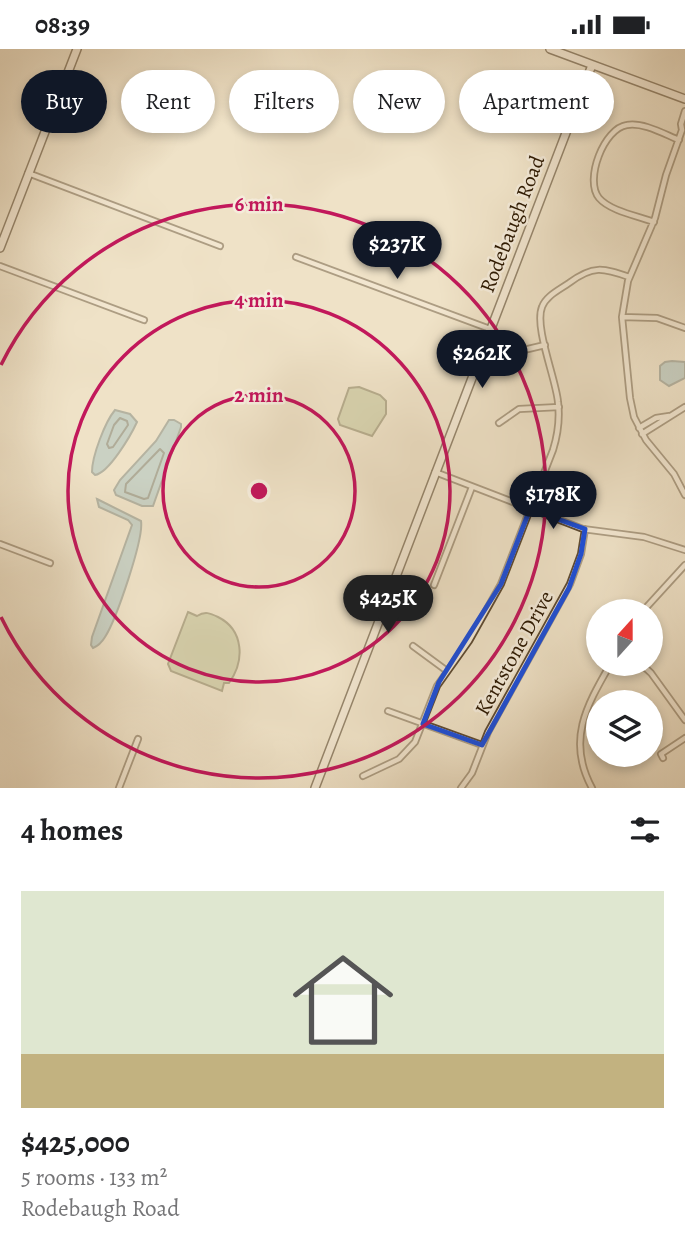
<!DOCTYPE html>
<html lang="en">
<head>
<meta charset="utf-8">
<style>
	body { margin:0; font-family:Alegreya,serif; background:#f2f2f2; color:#202124; height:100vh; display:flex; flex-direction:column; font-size:26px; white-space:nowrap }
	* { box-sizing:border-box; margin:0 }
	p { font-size:23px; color:#757577 }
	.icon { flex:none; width:38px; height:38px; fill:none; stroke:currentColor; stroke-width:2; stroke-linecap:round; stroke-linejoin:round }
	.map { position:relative; height:739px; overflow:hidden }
	.sheet { display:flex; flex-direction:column; background:#fff; flex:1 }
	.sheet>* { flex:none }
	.banner { position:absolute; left:21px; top:21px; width:644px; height:63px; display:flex; gap:14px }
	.needle { width:46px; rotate:21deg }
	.tools { position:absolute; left:586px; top:550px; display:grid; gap:14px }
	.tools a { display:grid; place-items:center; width:77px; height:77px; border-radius:50%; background:#fff; box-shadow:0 4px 10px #0003; font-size:35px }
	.price { position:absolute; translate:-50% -60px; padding:0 16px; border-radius:24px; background:#111827; color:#fff; font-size:23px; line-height:46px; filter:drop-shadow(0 2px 4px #0008) }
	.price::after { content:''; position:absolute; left:50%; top:42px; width:21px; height:16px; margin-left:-10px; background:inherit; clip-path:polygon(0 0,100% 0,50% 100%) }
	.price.current { background:#222; color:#fff }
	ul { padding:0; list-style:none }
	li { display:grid; align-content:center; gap:14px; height:371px; padding:0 21px }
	li span { display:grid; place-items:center; height:217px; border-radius:0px; color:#555 }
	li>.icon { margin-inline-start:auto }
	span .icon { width:126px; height:126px; fill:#fffc; stroke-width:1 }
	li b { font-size:30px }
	h2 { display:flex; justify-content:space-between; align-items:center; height:84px; padding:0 21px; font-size:30px }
	.pill { padding:0 24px; border-radius:32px; background:#fff; box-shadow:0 4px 10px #0003; font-size:24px; line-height:63px }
	.pill.current { background:#111827; color:#fff }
	.status { display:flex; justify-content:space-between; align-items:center; height:49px; padding:0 35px; background:#fff; direction:ltr }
	.status svg { height:19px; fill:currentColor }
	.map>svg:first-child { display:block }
</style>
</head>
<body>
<div class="status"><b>08:39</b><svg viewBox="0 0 49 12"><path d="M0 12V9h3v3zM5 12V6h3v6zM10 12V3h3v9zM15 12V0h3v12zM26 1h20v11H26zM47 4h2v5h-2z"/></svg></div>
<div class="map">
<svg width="685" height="739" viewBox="0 0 685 739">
	<rect width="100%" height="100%" fill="#efe2c7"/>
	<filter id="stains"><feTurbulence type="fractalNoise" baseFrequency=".00286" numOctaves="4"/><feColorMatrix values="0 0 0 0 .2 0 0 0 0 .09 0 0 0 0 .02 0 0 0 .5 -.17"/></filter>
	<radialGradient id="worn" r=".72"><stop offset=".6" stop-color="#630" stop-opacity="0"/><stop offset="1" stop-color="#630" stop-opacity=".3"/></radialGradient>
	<path fill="#bdc293" stroke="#746d4a" stroke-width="2" d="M 359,338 L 380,346 L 386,352 L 386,365 L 372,387 L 340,376 L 338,370 L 349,339 Z
		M 188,563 L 197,567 C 205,562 210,564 218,568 C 244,581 245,612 229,634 L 224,634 L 222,642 L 171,622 L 168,615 Z"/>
	<path fill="#9dbcbf" stroke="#707a73" stroke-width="2" d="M 672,312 L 685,313 L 685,329 L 669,337 L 660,331 L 660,317 L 665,313 Z
		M 115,361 L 130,365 L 137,373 C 131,386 109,424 95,426 L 92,423 C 92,407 105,373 115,361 Z
		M 169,371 L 174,371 L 181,375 L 181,378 L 153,457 L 142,457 L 116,446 L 114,441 L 120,431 L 156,392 Z
		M 97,450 L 141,472 C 144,490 116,571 105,588 C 102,593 98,597 93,599 L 91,596 L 92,588 L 132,476 L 128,471 L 99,458 Z"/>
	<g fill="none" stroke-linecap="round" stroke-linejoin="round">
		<path stroke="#646a60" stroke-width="2" d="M 120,369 L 127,372 L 128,376 L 113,398 L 109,399 L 107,395 L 114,376 Z
			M 160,400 L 164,404 L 148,449 L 144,450 L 125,443 L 126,435 Z"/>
		<g stroke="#5d4a32" stroke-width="8">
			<path id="street" d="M 685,62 L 681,75 L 682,81 L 666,126 L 655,169 L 628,232 L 622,268 L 630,349 L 634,368 L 646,391 L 674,425 L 685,446
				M 28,124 L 220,197
				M 654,173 C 638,167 610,162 599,149 C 584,131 604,79 627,76 C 643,73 664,85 679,91
				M 296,208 L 490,280
				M 0,217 L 144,271
				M 622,268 L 657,269 L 685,279
				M 528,300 L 545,296
				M 499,374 L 519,360 L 559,358
				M 639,379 L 656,369 L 669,367
				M 642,385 L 685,358
				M 435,423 L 583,480 L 644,488 L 685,501
				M 0,495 L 50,514
				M 434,536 L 472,438
				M 643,562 L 685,516
				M 413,597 L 447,622
				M 640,614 L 651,624 L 685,671
				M 388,662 L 482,696
				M 663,709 L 661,705 L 685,689
				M 363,727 L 399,710 L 415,693 L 437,637 L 469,592 L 501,535 L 553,401 C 558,385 560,370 558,353 C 556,330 534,278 542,258 C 546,247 559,241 569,234 C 593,216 603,219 629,228
				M 119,739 L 138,690
				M 461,739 L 472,724 L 488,683 L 570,535 L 581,505 L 585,480
				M 592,739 C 566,691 587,656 611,614"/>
		</g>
		<g stroke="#2c1800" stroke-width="10">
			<path id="secondary" d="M 550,0 L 685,50
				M 0,199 L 77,0
				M 315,739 L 592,16"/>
		</g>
		<use href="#street" stroke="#f5ecdb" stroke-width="4.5"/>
		<use href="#secondary" stroke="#f5ecdb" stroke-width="7"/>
	</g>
	<path d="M0 0H685V739H0ZM 530,460 L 585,480 L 581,505 L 569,539 L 482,696 L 423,675 L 439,633 L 501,535 Z" fill="#efe2c7" fill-opacity=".55" fill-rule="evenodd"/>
	<path fill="none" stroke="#1d4ed8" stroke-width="5" stroke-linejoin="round" d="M 530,460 L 585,480 L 581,505 L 569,539 L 482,696 L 423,675 L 439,633 L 501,535 Z"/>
	<g fill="none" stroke="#c2185b" stroke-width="3.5">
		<circle cx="259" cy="442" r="96"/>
		<circle cx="259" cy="442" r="191"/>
		<path d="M1 316A287 287 0 1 1 1 568"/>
	</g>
	<g text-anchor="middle" stroke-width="5" stroke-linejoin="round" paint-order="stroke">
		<g font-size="21" fill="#2c1800" stroke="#f5ecdb">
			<text transform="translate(512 175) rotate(-69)" y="7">Rodebaugh Road</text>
			<text transform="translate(514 604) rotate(-61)" y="7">Kentstone Drive</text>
		</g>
	</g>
	<circle cx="259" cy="442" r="10" fill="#c2185b" stroke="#f5ecdb" stroke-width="3.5"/>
	<g font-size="21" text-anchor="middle" font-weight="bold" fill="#c2185b" stroke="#f5ecdb" stroke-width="5" stroke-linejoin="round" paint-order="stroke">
		<text x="259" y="162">6 min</text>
		<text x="259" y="258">4 min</text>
		<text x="259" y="353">2 min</text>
	</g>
	<rect width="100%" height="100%" filter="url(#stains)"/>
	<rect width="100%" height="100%" fill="url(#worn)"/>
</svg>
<div class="tools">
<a><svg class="needle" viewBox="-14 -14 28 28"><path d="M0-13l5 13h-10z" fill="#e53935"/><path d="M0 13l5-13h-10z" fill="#757577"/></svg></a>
<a><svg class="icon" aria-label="layers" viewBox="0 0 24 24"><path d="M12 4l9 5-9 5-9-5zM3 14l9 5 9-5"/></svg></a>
</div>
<b class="price" style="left:397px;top:232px">$237K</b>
<b class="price" style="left:482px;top:341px">$262K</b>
<b class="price" style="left:553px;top:482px">$178K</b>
<b class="price current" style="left:388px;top:586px">$425K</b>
<div class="banner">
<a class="pill current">Buy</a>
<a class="pill">Rent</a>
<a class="pill">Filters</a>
<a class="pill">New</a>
<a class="pill">Apartment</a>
</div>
</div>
<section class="sheet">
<h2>4 homes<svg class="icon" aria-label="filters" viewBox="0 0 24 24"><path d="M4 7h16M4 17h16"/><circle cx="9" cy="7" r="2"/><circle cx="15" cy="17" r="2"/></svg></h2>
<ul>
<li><span style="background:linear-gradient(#dfe7d0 75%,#c2b280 0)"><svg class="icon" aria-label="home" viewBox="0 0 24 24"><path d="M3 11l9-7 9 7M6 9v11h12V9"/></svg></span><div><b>$425,000</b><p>5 rooms · 133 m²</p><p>Rodebaugh Road</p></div></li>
</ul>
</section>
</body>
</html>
